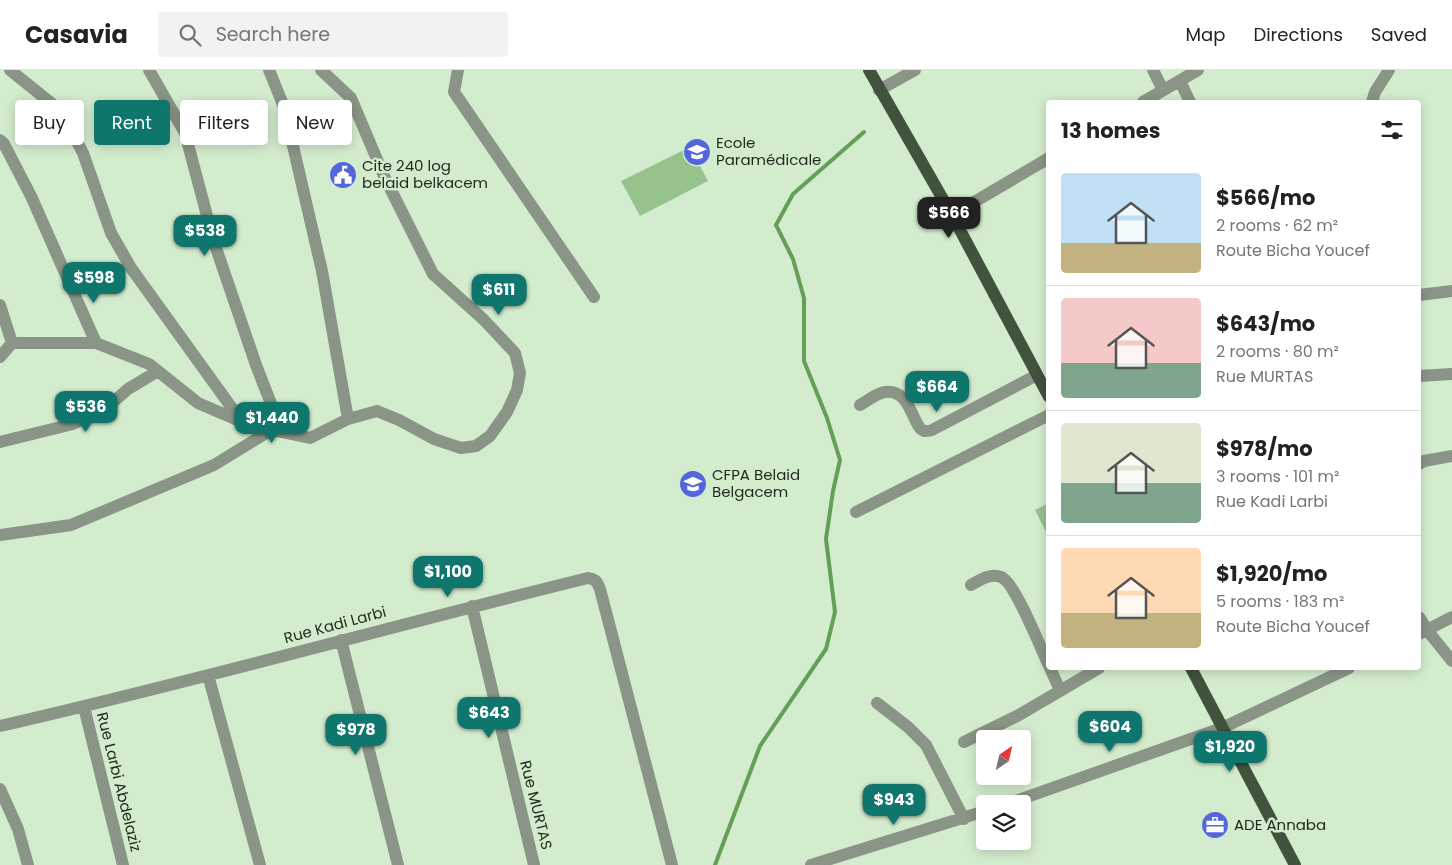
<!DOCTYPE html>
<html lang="en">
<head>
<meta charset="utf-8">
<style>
	body { margin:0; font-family:Poppins,sans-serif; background:#f2f2f2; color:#222; height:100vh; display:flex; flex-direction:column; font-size:19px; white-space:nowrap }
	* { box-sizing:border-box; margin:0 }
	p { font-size:16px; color:#767676 }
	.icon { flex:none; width:28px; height:28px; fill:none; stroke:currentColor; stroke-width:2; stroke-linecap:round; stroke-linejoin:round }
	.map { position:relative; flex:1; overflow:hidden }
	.sheet { position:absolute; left:1046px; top:30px; width:375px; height:570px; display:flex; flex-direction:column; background:#fff; border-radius:5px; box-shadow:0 2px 12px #0003 }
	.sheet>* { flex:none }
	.guide { position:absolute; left:15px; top:30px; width:475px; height:45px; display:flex; gap:10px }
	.needle { width:32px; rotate:34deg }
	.buttons { position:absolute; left:976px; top:660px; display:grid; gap:10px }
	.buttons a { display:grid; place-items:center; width:55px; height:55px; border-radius:5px; background:#fff; box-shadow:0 2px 12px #0003; font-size:25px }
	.price { position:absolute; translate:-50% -42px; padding:0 11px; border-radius:10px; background:#0f766e; color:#fff; font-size:16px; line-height:32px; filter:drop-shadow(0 1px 2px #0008) }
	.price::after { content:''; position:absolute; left:50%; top:30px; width:15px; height:11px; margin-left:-8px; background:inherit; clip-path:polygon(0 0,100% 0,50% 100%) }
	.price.active { background:#222; color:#fff }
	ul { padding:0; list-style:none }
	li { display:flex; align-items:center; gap:15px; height:125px; padding:0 15px }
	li+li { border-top:1px solid #e0e0e0 }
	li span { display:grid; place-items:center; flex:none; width:140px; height:100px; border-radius:5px; color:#555 }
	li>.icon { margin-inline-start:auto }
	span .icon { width:60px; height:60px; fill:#fffc; stroke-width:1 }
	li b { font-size:21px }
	h2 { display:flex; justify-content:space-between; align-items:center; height:60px; padding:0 15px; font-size:21px }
	.chip { padding:0 18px; border-radius:5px; background:#fff; box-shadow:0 2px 12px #0003; font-size:18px; line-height:45px }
	.chip.active { background:#0f766e; color:#fff }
	header { display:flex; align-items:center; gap:30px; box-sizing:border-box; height:70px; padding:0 25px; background:#fff; border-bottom:1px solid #e0e0e0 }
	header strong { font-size:24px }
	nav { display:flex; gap:28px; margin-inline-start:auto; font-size:18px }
	.search { width:350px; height:45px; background:#f2f2f2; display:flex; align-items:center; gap:12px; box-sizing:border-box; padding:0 18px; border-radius:5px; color:#767676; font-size:19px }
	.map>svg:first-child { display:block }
</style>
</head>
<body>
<header>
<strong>Casavia</strong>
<div class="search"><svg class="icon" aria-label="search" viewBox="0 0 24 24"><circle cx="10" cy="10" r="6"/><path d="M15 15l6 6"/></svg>Search here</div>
<nav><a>Map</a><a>Directions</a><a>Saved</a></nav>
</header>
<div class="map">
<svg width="1452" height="795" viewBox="0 0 1452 795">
	<rect width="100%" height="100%" fill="#d4ecce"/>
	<path fill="#96c38c" d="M 690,77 L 708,111 L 640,146 L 621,111 Z
		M 1049,433 L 1049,468 L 1035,440 Z"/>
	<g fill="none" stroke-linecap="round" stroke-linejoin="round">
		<path stroke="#649f57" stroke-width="4" d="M 715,795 L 760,676 L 826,579 L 835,542 L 826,469 L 833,421 L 840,390 L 827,348 L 804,291 L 804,228 L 793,189 L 776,155 L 793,124 L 864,62"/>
		<path stroke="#8a9487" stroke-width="12" d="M 10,0 L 61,41 L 83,83 L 111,163 L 131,198 L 242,352 L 262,358 L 310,368 L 348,349 L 322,201 L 284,37 L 269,0
			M 149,0 L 185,63 L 214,172 L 256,295 L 282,362
			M 321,0 L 351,28 L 384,106 L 433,204 L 484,250 L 515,283 L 520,303 L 517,320 L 507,342 L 490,366 L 476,376 L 461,378 L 434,369 L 399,350 L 377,341 L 348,349
			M 458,0 L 454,22 L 594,227
			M 1153,0 L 1163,20
			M 1180,11 L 1190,32
			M 879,20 L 915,0
			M 1143,32 L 1198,0
			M 1372,32 L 1375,22 L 1389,0
			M 0,70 L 4,74 L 31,126 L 96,273 L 149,294 L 198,333 L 242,352
			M 952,145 L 1049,88
			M 1419,225 L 1452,221
			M 0,235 L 12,273
			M 0,287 L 12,273 L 96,273
			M 1419,306 L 1452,304
			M 860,335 C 867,331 877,323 885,322 C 912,319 912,357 924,361 C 925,361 930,361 932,360 L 1037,305
			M 0,372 L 73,354 L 112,333 L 128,319 L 158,301
			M 1419,394 L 1424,391 L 1452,386
			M 856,442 L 1049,345
			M 0,465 L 71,455 L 214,395 L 271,360
			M 971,515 C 980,510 990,503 1001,507 C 1015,512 1041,579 1049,596
			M 472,536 L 534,795
			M 1419,547 L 1427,560 L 1452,591
			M 1419,564 L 1452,547
			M 341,570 L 398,795
			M 1050,598 L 1060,620
			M 208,605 L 260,795
			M 877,633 L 908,657 L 926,675 L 964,749
			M 84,637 L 123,795
			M 0,656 C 197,611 392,556 588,508 C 596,509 597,512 600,519 L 672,795
			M 964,672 L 1019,645 L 1099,598
			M 0,719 L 18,759 L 28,795
			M 1007,734 L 1222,658 L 1349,598
			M 811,795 L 985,741"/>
		<path stroke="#41523d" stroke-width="12" d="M 869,0 L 952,145 L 1049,327
			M 1191,598 L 1295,795"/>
	</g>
	<defs>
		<g id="university-disc" transform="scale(1.4375)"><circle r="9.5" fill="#5366dc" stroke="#d4ecce"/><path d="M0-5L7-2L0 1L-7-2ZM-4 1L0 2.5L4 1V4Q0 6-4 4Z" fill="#fff"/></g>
		<g id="civic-disc" transform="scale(1.4375)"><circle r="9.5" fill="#5366dc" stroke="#d4ecce"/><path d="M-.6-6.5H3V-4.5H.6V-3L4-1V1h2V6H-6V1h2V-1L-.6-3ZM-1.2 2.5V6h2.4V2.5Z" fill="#fff"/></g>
		<g id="office-disc" transform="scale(1.4375)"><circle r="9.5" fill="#5366dc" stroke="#d4ecce"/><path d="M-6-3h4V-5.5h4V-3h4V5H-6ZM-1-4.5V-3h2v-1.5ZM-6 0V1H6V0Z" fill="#fff"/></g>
	</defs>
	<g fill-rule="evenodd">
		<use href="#university-disc" x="697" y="82"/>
		<use href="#civic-disc" x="343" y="105"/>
		<use href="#university-disc" x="693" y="414"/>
		<use href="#office-disc" x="1215" y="755"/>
	</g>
	<g text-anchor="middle" stroke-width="5" stroke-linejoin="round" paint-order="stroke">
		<g font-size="15" fill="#222b1f" stroke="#d4ecce" text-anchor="start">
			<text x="716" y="78">Ecole<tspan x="716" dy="17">Paramédicale</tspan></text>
			<text x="362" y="101">Cite 240 log<tspan x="362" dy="17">belaid belkacem</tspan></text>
			<text x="712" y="410">CFPA Belaid<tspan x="712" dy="17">Belgacem</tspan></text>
			<text x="1234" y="760">ADE Annaba</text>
		</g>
		<g font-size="15" fill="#222b1f" stroke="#d4ecce">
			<text transform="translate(335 555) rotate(-15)" y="5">Rue Kadi Larbi</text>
			<text transform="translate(119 712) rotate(76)" y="5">Rue Larbi Abdelaziz</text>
			<text transform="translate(536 735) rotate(76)" y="5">Rue MURTAS</text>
		</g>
	</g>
</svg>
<div class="buttons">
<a><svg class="needle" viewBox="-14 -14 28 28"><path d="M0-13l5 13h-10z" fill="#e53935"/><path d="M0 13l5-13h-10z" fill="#767676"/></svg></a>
<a><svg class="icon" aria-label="layers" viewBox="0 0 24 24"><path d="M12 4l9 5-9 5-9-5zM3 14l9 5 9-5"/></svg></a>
</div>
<b class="price active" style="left:949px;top:169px">$566</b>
<b class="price" style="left:205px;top:187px">$538</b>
<b class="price" style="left:94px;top:234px">$598</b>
<b class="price" style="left:499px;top:246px">$611</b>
<b class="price" style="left:937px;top:343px">$664</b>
<b class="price" style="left:86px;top:363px">$536</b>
<b class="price" style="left:272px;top:374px">$1,440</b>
<b class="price" style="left:448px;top:528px">$1,100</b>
<b class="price" style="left:489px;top:669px">$643</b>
<b class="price" style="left:1110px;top:683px">$604</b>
<b class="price" style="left:356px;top:686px">$978</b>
<b class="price" style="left:1230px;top:703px">$1,920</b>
<b class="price" style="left:894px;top:756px">$943</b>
<div class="guide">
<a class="chip">Buy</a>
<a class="chip active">Rent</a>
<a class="chip">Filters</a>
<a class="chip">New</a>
</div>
<section class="sheet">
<h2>13 homes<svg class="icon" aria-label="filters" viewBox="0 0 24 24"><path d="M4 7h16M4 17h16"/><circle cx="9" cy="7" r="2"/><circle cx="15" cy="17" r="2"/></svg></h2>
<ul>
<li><span style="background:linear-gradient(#bfe0f5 70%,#c2b280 0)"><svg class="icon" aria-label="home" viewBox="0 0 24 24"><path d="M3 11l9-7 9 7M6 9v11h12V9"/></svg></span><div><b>$566/mo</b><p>2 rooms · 62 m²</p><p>Route Bicha Youcef</p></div></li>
<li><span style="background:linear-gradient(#f6c9c9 65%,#7fa58c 0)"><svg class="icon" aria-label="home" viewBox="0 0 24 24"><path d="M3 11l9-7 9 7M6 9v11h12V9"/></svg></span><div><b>$643/mo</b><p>2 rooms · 80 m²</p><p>Rue MURTAS</p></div></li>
<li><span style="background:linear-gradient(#dfe7d0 60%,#7fa58c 0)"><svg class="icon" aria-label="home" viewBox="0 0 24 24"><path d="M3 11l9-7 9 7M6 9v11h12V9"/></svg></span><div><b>$978/mo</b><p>3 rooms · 101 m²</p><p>Rue Kadi Larbi</p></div></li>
<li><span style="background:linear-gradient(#ffd9b3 65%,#c2b280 0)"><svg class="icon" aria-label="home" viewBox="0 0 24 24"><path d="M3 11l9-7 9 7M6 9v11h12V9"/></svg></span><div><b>$1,920/mo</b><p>5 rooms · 183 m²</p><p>Route Bicha Youcef</p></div></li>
</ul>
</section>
</div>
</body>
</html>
